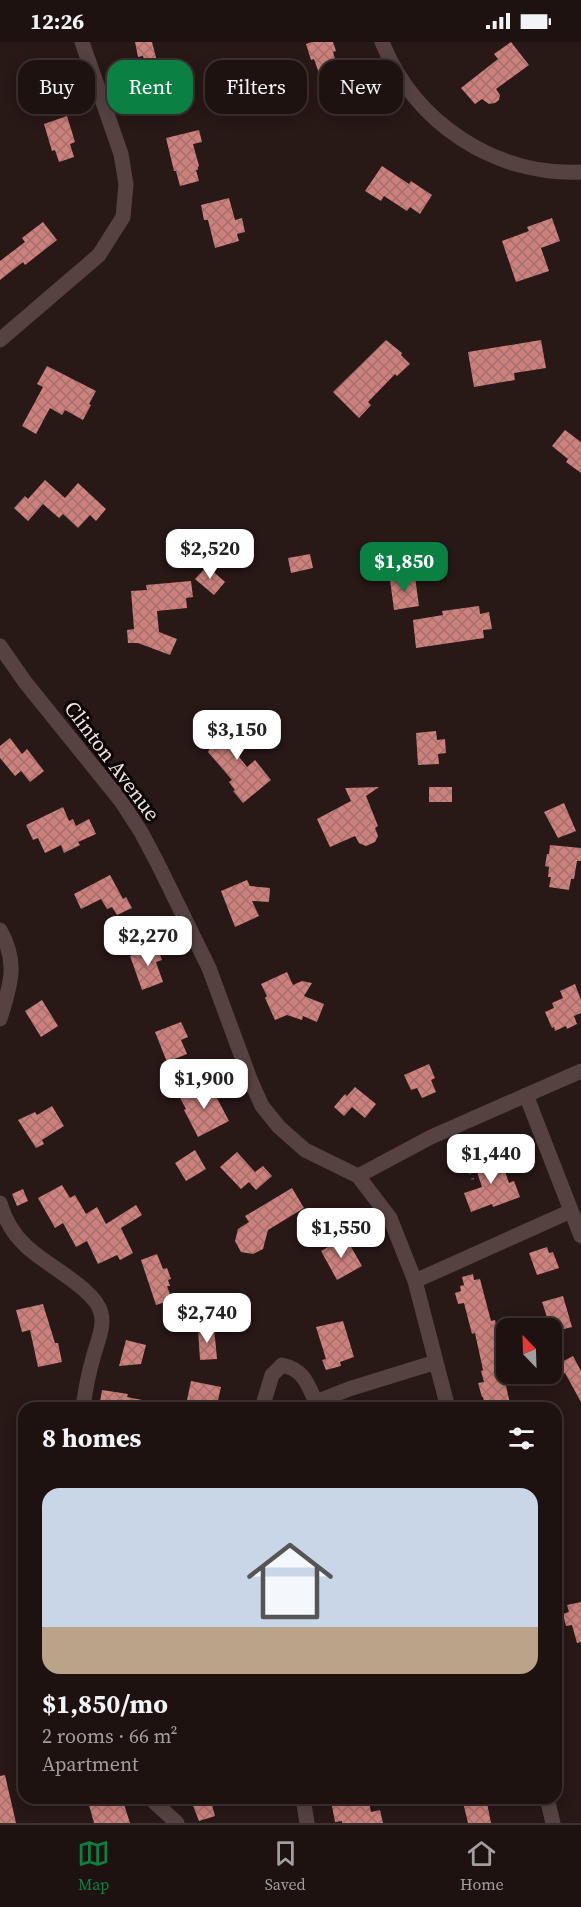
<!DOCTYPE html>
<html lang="en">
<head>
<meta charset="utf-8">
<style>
	body { margin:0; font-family:"Source Serif 4",serif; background:#261b19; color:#f1f3f6; height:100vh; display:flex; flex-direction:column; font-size:22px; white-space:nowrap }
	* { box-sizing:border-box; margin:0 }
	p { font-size:20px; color:#a19e9f }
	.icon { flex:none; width:33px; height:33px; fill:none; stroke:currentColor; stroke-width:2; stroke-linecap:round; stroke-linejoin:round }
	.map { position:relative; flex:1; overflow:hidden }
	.side { position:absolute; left:18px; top:1360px; width:544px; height:402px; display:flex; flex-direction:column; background:#1e1210; border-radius:18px; box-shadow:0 3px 15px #0003,0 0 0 2px #3c3230 }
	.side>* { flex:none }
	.hud { position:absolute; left:18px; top:18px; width:546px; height:54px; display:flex; gap:12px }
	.needle { width:39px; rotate:337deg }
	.buttons { position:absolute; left:496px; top:1276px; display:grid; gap:12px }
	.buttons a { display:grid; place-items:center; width:66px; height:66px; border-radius:12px; background:#1e1210; box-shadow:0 3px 15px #0003,0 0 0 2px #3c3230; font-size:30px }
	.price { position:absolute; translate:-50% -51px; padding:0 14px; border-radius:12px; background:#fff; color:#222; font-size:20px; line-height:39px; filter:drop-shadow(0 2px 3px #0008) }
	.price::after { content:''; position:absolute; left:50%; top:36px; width:18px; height:14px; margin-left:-9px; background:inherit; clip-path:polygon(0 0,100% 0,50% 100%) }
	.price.selected { background:#0b8043; color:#fff }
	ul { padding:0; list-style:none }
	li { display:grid; align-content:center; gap:12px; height:318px; padding:0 24px }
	li span { display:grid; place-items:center; height:186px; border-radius:18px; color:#555 }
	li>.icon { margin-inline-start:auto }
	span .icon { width:108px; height:108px; fill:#fffc; stroke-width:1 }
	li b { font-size:26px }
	h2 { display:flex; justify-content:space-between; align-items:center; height:72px; padding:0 24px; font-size:26px }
	.tag { padding:0 21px; border-radius:18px; background:#1e1210; box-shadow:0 3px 15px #0003,0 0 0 2px #3c3230; font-size:21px; line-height:54px }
	.tag.selected { background:#0b8043; color:#fff }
	.status { display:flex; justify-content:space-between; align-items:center; height:42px; padding:0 30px; background:#1e1210; direction:ltr }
	.status svg { height:16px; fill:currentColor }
	.tabs { display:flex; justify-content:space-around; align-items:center; height:84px; border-top:2px solid #3c3230; background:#1e1210; font-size:16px; color:#a19e9f }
	.tabs a { display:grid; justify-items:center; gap:3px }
	.tabs .selected { color:#0b8043 }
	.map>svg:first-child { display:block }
</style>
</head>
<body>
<div class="status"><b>12:26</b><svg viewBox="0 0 49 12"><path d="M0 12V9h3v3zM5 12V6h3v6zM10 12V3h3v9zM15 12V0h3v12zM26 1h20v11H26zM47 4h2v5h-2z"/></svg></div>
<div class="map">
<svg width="581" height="1781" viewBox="0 0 581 1781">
	<defs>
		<pattern id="building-cross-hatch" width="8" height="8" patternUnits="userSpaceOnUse" patternTransform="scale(1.5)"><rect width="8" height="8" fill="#cd817c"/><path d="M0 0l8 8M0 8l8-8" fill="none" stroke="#a56f6b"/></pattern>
	</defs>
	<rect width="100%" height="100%" fill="#281816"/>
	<path fill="url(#building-cross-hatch)" d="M 135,0 L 152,0 L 159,27 L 172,24 L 175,34 L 179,32 L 185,56 L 162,63 L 159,50 L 153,52 L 143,14 L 138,15 Z
		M 312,0 L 333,0 L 336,9 L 333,10 L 340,34 L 322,40 L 314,17 L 311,18 L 306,2 Z
		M 511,0 L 529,23 L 496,47 L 500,53 L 499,58 L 495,61 L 489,62 L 482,57 L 475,62 L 461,46 L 498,17 L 494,12 Z
		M 67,74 L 75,100 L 70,102 L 74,115 L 59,120 L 55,108 L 52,109 L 44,82 Z
		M 199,88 L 202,100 L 193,102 L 199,124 L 198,125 L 198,128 L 196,128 L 199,139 L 180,144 L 176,129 L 174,129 L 166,96 Z
		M 382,124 L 409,142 L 411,139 L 432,153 L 420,172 L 410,165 L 407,169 L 384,154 L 381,159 L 365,149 Z
		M 229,156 L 235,178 L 242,176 L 245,190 L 237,192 L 239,199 L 215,206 L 208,178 L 204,178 L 201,163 Z
		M 552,176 L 560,199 L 541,206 L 549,229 L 516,240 L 502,199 L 529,189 L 527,185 Z
		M 43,180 L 57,198 L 25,223 L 23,220 L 0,238 L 0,219 L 25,200 L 22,196 Z
		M 386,298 L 402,311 L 401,313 L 410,322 L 397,334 L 395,332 L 368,360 L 371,363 L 359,376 L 333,350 Z
		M 541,298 L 546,326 L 514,331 L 515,338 L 474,345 L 468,310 Z
		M 47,324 L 96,349 L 89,362 L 91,363 L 83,378 L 65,368 L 62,373 L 50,366 L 36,392 L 22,384 L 43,345 L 37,342 Z
		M 565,388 L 581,400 L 581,431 L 566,420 L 568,417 L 552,404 Z
		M 45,438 L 65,456 L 78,441 L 106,467 L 96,479 L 90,473 L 78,486 L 63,472 L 59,476 L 43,462 L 28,479 L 14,466 L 25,454 L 28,457 Z
		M 310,512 L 313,526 L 291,531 L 288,516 Z
		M 207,524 L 225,540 L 214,553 L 195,537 Z
		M 415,535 L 419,564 L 394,568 L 390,538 Z
		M 191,539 L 193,555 L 186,556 L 187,566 L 157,569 L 159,590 L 177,597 L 170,613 L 138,601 L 128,601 L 127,588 L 134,587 L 131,549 L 147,548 L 146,543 Z
		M 479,564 L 480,572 L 489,570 L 492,587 L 483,588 L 484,596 L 416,606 L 413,578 L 443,573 L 442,569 Z
		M 233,672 L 246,688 L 238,694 L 233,707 L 247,725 L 255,718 L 271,738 L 243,761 L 233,749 L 235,748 L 229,740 L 232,738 L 208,710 L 223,681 Z
		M 436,689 L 437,698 L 445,697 L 446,711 L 438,712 L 439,722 L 418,723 L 416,691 Z
		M 10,696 L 22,712 L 27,707 L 44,729 L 30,740 L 21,729 L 15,734 L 0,716 L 0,704 Z
		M 379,745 L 366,754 L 378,784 L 375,786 L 378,794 L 375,800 L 366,804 L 359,801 L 355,794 L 330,805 L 317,777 L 351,759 L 345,746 Z
		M 429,745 L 452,745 L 452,760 L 429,760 Z
		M 564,761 L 576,789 L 558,796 L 544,770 Z
		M 63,765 L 69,779 L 73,777 L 76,784 L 89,777 L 96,792 L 78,800 L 80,803 L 64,811 L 61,803 L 45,811 L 38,796 L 33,798 L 26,783 Z
		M 550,803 L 581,806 L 581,819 L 577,819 L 574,837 L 571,837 L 569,848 L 549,845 L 551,835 L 548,835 L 549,825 L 545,824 L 547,812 L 549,812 Z
		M 110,833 L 123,857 L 126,855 L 132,866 L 117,873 L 112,865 L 107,867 L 101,857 L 81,867 L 74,852 Z
		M 247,838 L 250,844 L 270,846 L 269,860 L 252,859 L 259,874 L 235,885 L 221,849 Z
		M 157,904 L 162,918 L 156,920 L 163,940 L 142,948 L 130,914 Z
		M 287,930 L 293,943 L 302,939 L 312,941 L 304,954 L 324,962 L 317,980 L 303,974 L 302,978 L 287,973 L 275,978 L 265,956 L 267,954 L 261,942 Z
		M 575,942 L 581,958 L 581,971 L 574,974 L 577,982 L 567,987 L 566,984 L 555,989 L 554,985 L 552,986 L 545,970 L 554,966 L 552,961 L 563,956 L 560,949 Z
		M 42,958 L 58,984 L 41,995 L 25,969 Z
		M 181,980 L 188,995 L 181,998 L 187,1012 L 167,1020 L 155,990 Z
		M 429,1022 L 435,1036 L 431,1038 L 436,1050 L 422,1056 L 417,1046 L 411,1048 L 404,1033 Z
		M 209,1041 L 229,1079 L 198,1095 L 184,1068 L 186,1067 L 180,1056 Z
		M 355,1045 L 376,1062 L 365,1076 L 352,1065 L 344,1074 L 334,1065 L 345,1052 L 347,1054 Z
		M 52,1064 L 64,1084 L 42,1098 L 44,1102 L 36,1106 L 18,1078 L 35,1070 L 37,1073 Z
		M 195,1108 L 206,1127 L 186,1139 L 175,1121 Z
		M 237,1110 L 255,1130 L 263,1124 L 272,1134 L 256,1148 L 249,1140 L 241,1147 L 220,1125 Z
		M 499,1112 L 509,1141 L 514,1139 L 520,1155 L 493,1165 L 492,1162 L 471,1170 L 464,1151 L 482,1145 L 474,1121 Z
		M 62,1143 L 70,1156 L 75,1153 L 86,1172 L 97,1165 L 106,1182 L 136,1163 L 142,1173 L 121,1186 L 133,1211 L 120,1218 L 117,1213 L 98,1222 L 87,1199 L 76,1205 L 63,1181 L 55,1186 L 38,1156 Z
		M 292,1146 L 304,1166 L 268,1188 L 263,1207 L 253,1212 L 241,1210 L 235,1199 L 238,1187 L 249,1180 L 245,1174 Z
		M 23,1147 L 28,1159 L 17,1164 L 12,1152 Z
		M 342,1197 L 347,1205 L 350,1203 L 362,1224 L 337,1238 L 321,1209 Z
		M 547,1205 L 549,1211 L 553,1210 L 559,1226 L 537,1233 L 529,1211 Z
		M 157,1212 L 163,1227 L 167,1226 L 171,1237 L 168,1238 L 170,1244 L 167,1244 L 172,1258 L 156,1263 L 141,1218 Z
		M 473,1232 L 474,1238 L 480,1237 L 491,1279 L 495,1278 L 502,1307 L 498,1308 L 511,1366 L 486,1366 L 483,1355 L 482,1355 L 478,1341 L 484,1340 L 481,1329 L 483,1328 L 475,1291 L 472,1292 L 464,1261 L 458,1262 L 455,1251 L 461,1249 L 460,1244 L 464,1243 L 462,1235 Z
		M 563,1254 L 572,1285 L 552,1290 L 542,1260 Z
		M 43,1262 L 55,1301 L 58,1301 L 62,1320 L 38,1325 L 30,1288 L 22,1290 L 16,1268 Z
		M 343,1279 L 354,1315 L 340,1320 L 341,1324 L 326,1328 L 322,1318 L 326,1317 L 316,1285 Z
		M 214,1285 L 217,1317 L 200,1318 L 198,1287 Z
		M 126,1298 L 146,1303 L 141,1322 L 119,1324 Z
		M 573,1314 L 581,1329 L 581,1360 L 565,1331 L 561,1333 L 556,1323 Z
		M 191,1339 L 221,1345 L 217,1363 L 214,1362 L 213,1366 L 194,1366 L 195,1359 L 187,1358 Z
		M 102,1348 L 128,1352 L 127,1355 L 157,1361 L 157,1366 L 99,1366 Z
		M 581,1560 L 581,1600 L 577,1601 L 572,1583 L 566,1584 L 563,1572 L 569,1570 L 567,1563 Z
		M 5,1733 L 16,1781 L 0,1781 L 0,1734 Z
		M 87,1756 L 122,1756 L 130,1781 L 94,1781 Z
		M 190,1756 L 210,1756 L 215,1774 L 199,1779 Z
		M 368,1756 L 371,1770 L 380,1768 L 383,1781 L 342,1781 L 342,1779 L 335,1780 L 332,1764 Z
		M 462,1756 L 486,1756 L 491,1781 L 468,1781 Z"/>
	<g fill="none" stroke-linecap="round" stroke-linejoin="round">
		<path stroke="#6a5b59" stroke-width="3" stroke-dasharray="1.5 4.5" stroke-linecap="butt" d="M 457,1097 L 474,1140"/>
		<path stroke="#564341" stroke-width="15" d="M 382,0 C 414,80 494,134 581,130
			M 0,298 L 99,213 L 123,175 L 126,142 L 121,112 L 82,0
			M 0,604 L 25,640 L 121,759 L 141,790 L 158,822 L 209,926 L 250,1037 L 262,1064 L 279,1085 L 305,1108 L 358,1134 L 390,1176 L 415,1239 L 448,1366
			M 0,888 C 19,921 10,944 0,977
			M 526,1053 L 581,1194
			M 358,1134 L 431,1095 L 581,1029
			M 0,1161 C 5,1178 13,1192 26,1204 C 44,1222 96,1247 101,1271 C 105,1285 96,1303 93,1316 C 88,1333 85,1350 83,1366
			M 415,1239 L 571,1169
			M 316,1360 L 349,1347 L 436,1320
			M 262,1366 L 272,1333 L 282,1323 C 304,1328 307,1341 316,1360
			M 150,1756 L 177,1781
			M 303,1756 L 307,1781
			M 547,1756 L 553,1781"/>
	</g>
	<g text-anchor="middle" stroke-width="6" stroke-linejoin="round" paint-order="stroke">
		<g font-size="21" fill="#efe3e2" stroke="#0c0505">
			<text transform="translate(112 719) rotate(53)" y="7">Clinton Avenue</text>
		</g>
	</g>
</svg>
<div class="buttons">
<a><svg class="needle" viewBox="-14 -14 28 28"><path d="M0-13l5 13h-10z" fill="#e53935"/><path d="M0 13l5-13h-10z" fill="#a19e9f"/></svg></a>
</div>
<b class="price" style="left:210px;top:538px">$2,520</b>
<b class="price selected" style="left:404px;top:551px">$1,850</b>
<b class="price" style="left:237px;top:719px">$3,150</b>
<b class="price" style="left:148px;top:925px">$2,270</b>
<b class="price" style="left:204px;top:1068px">$1,900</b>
<b class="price" style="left:491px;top:1143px">$1,440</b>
<b class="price" style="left:341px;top:1217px">$1,550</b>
<b class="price" style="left:207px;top:1302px">$2,740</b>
<div class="hud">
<a class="tag">Buy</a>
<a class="tag selected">Rent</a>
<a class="tag">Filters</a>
<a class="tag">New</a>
</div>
<section class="side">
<h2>8 homes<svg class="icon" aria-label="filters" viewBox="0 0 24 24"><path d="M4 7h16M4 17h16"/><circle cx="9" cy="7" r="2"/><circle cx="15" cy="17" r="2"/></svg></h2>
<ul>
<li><span style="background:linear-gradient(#c9d6e8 75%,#b9a48a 0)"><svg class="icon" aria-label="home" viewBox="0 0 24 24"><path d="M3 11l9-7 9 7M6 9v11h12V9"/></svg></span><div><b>$1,850/mo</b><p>2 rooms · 66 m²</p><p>Apartment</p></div></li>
</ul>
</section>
</div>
<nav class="tabs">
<a class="selected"><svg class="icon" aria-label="map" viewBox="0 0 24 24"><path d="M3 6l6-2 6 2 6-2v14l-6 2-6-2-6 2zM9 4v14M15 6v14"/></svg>Map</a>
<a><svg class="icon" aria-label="saved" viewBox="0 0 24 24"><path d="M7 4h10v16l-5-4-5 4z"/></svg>Saved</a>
<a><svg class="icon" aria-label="home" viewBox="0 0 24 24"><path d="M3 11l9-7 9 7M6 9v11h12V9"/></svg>Home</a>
</nav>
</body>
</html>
